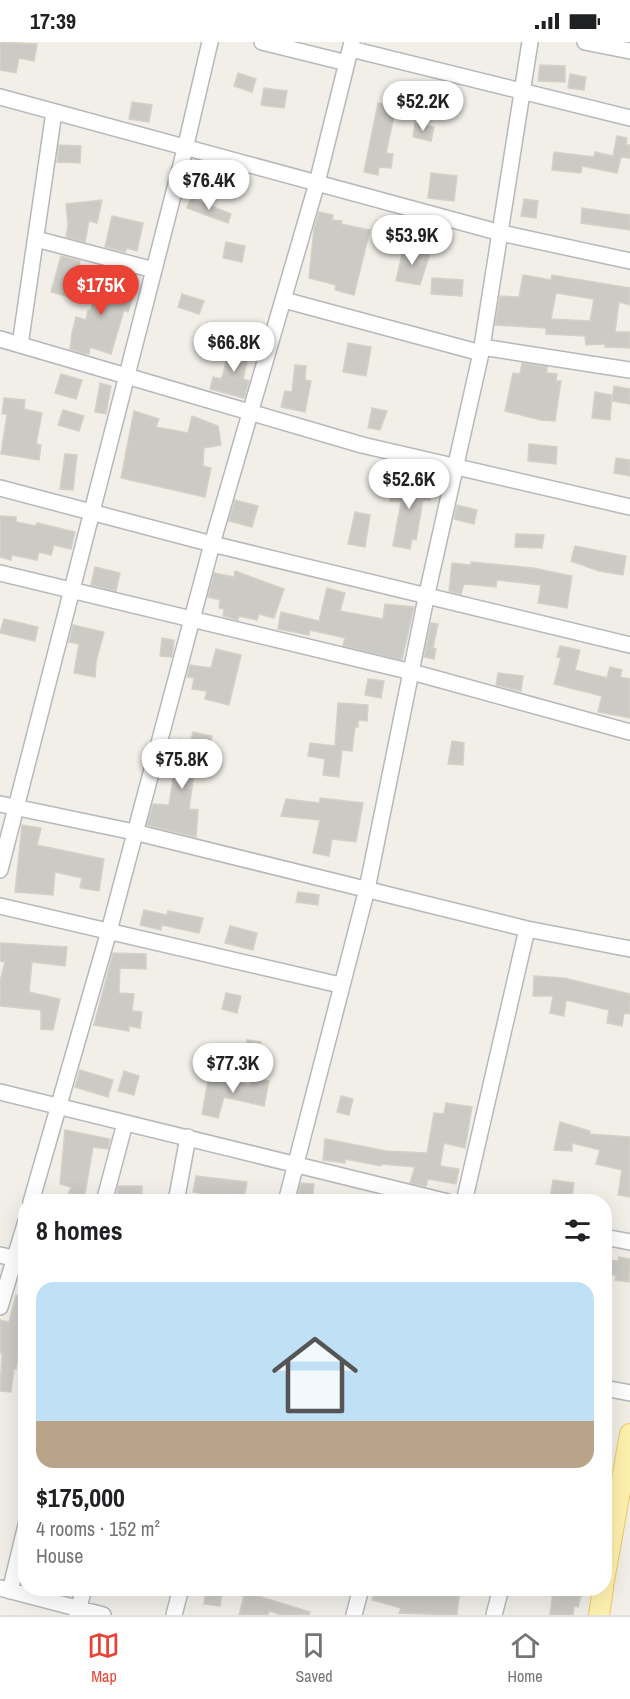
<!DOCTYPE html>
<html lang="en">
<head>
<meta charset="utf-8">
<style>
	body { margin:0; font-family:"Archivo Narrow",sans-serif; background:#f2f2f2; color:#202124; height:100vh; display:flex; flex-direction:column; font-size:22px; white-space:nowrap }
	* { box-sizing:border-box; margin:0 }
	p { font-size:20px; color:#757577 }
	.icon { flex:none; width:33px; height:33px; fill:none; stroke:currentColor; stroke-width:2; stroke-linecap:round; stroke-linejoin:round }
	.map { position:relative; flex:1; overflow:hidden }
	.panel { position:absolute; left:18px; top:1152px; width:594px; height:402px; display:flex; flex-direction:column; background:#fff; border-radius:24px; box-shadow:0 6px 24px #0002 }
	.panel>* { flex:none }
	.price { position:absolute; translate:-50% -51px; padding:0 14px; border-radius:21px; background:#fff; color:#222; font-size:20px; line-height:39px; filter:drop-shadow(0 2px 3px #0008) }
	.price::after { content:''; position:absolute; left:50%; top:36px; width:18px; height:14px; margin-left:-9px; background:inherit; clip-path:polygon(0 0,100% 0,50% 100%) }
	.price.current { background:#ea4335; color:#fff }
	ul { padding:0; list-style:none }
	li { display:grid; align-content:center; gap:12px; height:318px; padding:0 18px }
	li span { display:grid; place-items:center; height:186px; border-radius:18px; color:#555 }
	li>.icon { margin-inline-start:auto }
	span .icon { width:108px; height:108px; fill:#fffc; stroke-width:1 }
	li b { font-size:26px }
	h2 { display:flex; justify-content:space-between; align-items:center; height:72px; padding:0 18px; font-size:26px }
	.status { display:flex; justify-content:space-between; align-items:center; height:42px; padding:0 30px; background:#fff; direction:ltr }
	.status svg { height:16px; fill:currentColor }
	.dock { display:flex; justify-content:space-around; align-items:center; height:84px; border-top:2px solid #e0e0e0; background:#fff; font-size:16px; color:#757577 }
	.dock a { display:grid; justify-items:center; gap:3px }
	.dock .current { color:#ea4335 }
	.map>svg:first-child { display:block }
</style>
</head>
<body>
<div class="status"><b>17:39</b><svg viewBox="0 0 49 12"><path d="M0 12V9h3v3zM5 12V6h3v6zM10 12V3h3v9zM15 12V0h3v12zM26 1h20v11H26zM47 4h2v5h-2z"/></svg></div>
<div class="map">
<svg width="630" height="1573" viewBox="0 0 630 1573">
	<rect width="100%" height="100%" fill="#f1efe8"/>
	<path fill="#cccac5" stroke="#d6d1c6" stroke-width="1.5" fill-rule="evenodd" d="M 0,0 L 37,2 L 34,19 L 19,16 L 16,31 L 0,28 Z
		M 540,23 L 565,24 L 565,40 L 538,39 Z
		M 238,31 L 256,37 L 252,50 L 234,44 Z
		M 570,32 L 586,35 L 584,48 L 568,46 Z
		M 264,46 L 287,49 L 284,66 L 261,63 Z
		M 132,60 L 152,63 L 149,80 L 129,77 Z
		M 378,61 L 396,65 L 386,111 L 393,112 L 391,126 L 379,125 L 378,133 L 364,130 Z
		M 415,81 L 434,85 L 431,99 L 413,95 Z
		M 617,94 L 627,96 L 626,103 L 630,103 L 630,116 L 621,115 L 617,131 L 582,124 L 581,131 L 552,128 L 554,110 L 594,115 L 595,110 L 613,114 Z
		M 59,103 L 81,104 L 80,121 L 57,120 Z
		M 431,131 L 457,134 L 454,159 L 428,156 Z
		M 191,156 L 231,172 L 228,181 L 187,166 Z
		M 524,157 L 538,159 L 536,176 L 521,174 Z
		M 102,158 L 97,181 L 89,179 L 85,200 L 66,195 L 68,182 L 66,162 Z
		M 582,166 L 630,173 L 630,188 L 581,181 Z
		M 319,170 L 333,173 L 332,178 L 342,179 L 341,182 L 370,188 L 354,253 L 335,248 L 336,243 L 309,236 L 314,187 Z
		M 112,174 L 143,181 L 137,209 L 127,206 L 125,210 L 105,205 Z
		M 226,200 L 245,204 L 242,220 L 223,216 Z
		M 404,203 L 430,211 L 420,243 L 396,239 Z
		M 61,214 L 80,219 L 70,255 L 51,250 Z
		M 100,224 L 121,229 L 115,252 L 132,257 L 128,270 L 124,268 L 111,312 L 90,305 L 89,312 L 82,311 L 70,307 L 72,291 L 76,275 L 86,278 L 88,268 L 91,268 Z
		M 523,233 L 551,238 L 552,233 L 630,246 L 630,263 L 619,260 L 615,290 L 630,290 L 630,306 L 605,305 L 605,302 L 586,303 L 585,294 L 546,292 L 546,286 L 495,283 L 500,254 L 519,255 ZM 556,251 L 594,257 L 590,279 L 551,277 Z
		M 432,236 L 463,238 L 462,254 L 431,252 Z
		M 182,252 L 204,259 L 199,272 L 178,265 Z
		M 348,301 L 371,305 L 366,334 L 343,330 Z
		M 230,303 L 250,307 L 243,337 L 249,339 L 244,356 L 210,347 L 213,335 L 221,337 L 223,332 Z
		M 522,321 L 547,325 L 547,331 L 557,332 L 556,339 L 561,339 L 555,379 L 541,378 L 505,369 L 513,331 L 520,332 Z
		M 295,323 L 306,324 L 305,338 L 311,339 L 305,370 L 281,365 L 285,349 L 292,350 Z
		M 61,332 L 82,338 L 76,357 L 55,351 Z
		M 100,341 L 111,344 L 106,372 L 95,370 Z
		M 614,344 L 630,347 L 630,362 L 612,359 Z
		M 595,350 L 612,353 L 610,378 L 592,376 Z
		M 4,356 L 25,358 L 24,367 L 42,371 L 36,402 L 41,403 L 39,418 L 1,412 L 7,372 L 2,372 Z
		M 372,366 L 387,369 L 380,388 L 368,386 Z
		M 63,368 L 84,374 L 79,389 L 58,383 Z
		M 134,369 L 159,377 L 156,385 L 188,391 L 192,374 L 218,384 L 221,403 L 204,406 L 203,424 L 211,426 L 205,455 L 121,436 Z
		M 529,402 L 557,405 L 556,422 L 528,419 Z
		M 65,412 L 77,413 L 73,448 L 60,447 Z
		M 616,416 L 630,418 L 630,434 L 614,431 Z
		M 393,440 L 431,442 L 430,458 L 423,458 L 416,498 L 412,497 L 410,507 L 393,504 L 401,460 L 390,459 Z
		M 235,458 L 258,464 L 252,485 L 229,479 Z
		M 457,463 L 477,468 L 474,482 L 454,477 Z
		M 355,470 L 370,473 L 365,505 L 348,502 Z
		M 0,474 L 16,475 L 16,480 L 36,484 L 37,481 L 75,490 L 71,507 L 54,503 L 51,513 L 39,510 L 37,518 L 12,513 L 11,518 L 0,515 Z
		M 516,492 L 544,493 L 542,506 L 515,505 Z
		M 575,504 L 626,514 L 623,533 L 599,529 L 571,519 Z
		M 471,520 L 533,526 L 572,534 L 567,566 L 538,561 L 541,543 L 497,538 L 496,545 L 464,542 L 461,552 L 449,549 L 452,521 L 471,523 Z
		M 95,525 L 120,531 L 116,549 L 91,543 Z
		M 235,529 L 284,547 L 274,576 L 259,572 L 257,578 L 239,574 L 238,578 L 223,574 L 224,567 L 219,566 L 220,558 L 208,555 L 214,531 L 234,535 Z
		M 327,546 L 345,551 L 340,569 L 383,577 L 385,562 L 414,565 L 402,618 L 343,604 L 345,596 L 310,588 L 309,593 L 278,587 L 281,570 L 319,579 Z
		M 4,577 L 38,585 L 35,599 L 0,591 Z
		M 431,581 L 438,582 L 433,606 L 436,607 L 434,617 L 424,615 Z
		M 73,583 L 104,590 L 96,620 L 95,635 L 74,631 L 79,602 L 69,600 Z
		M 162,596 L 174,598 L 172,615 L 160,614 Z
		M 560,604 L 580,608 L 575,628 L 607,636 L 610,625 L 622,628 L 620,635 L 630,637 L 630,676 L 598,670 L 602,654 L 554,642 L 561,616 L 557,615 Z
		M 216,607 L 241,613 L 229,663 L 205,657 L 207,649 L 192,647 L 194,636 L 187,635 L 190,623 L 211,626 Z
		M 498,631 L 523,634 L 521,649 L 496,643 Z
		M 368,637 L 384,639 L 381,656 L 365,653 Z
		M 338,661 L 368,663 L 367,679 L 358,678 L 358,685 L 355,685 L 352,709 L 342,708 L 339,735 L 323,733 L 325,717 L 308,714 L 310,701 L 335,704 Z
		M 193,690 L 212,694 L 207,714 L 197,711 L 189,767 L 198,768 L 196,795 L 147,783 L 153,762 L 169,763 L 179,697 L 191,699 Z
		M 452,699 L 464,701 L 463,723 L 448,722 Z
		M 320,756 L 363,761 L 356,800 L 332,797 L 329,814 L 313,811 L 320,778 L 281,774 L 286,757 L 320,761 Z
		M 22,783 L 41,786 L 37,803 L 104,817 L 99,849 L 80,846 L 82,836 L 55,830 L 53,853 L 15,850 Z
		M 298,850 L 319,853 L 318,863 L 296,860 Z
		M 144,868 L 167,873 L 168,869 L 203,876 L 199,891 L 162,883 L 161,888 L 140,883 Z
		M 230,884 L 257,891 L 253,908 L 225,901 Z
		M 0,901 L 67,905 L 65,924 L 32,920 L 29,950 L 60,957 L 53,988 L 41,987 L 41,968 L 0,964 L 0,939 L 5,920 L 0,919 Z
		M 113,911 L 146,912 L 146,927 L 120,926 L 119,951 L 134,952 L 132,969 L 142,970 L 140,986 L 129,984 L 129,989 L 94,983 Z
		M 534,934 L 564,936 L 630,952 L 630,972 L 624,971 L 622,984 L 607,981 L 609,968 L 566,958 L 564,974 L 550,971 L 553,954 L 533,954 Z
		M 226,951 L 241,954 L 237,971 L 222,967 Z
		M 247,998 L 261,1000 L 258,1014 L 245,1012 Z
		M 80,1028 L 113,1038 L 108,1055 L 75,1045 Z
		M 124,1029 L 139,1034 L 134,1053 L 118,1049 Z
		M 209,1034 L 250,1043 L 252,1035 L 269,1039 L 264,1064 L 224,1055 L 218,1076 L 202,1072 Z
		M 341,1054 L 353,1057 L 349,1073 L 337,1070 Z
		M 446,1061 L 472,1065 L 465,1106 L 444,1101 L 440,1124 L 459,1127 L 456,1142 L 428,1137 L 426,1144 L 410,1141 L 415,1125 L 382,1122 L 381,1124 L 345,1117 L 345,1121 L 323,1118 L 325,1097 L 386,1109 L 427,1111 L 434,1071 L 444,1072 Z
		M 560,1080 L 590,1089 L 590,1092 L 630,1095 L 630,1155 L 618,1153 L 622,1128 L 596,1122 L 600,1108 L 572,1101 L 572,1109 L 554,1108 Z
		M 65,1088 L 110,1097 L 108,1107 L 93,1105 L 84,1157 L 68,1153 L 71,1145 L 60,1142 Z
		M 196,1134 L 247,1140 L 244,1156 L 220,1151 L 219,1155 L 193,1150 Z
		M 553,1138 L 574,1141 L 571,1160 L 550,1157 Z
		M 301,1141 L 314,1142 L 312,1160 L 296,1160 Z
		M 118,1144 L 142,1144 L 142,1160 L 116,1160 Z
		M 619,1215 L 630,1217 L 629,1240 L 615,1238 L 616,1233 L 604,1233 L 604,1218 L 618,1219 Z
		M 16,1253 L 26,1256 L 26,1318 L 18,1317 L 16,1327 L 14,1327 L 11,1350 L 0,1349 L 2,1311 L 0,1311 L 0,1278 L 9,1280 Z
		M 376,1546 L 460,1546 L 457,1573 L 399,1571 L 401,1566 L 372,1558 Z
		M 206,1547 L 222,1550 L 220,1564 L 204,1562 Z
		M 553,1549 L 581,1554 L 578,1565 L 574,1564 L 573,1573 L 550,1573 Z
		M 245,1550 L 310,1570 L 309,1573 L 281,1573 L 269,1569 L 268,1573 L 239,1573 Z"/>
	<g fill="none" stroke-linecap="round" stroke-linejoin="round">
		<g stroke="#b5b8bc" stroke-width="18">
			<path id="minor" d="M 262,0 L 347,21
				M 585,0 L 630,9
				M 351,7 L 630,76
				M 0,55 L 501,191 L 630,219
				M 36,197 L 154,228
				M 284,258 L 481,311
				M 0,297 L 362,403 L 630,465
				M 20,303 L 54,70
				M 482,305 L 630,328
				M 0,446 L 212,502 L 630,603
				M 0,531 L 412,630 L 630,690
				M 0,762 L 134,790 L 527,887 L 630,907
				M 0,828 L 185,107 L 210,0
				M 0,864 L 340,943
				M 0,1050 L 448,1160
				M 31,1160 L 109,889 L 212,502 L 317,141 L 352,0
				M 104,1160 L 125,1081
				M 176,1160 L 188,1095
				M 286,1160 L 367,847 L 426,556 L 481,311 L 530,0
				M 464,1160 L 527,887
				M 604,1195 L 630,1200
				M 0,1213 L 26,1219
				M 0,1265 L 26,1179
				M 604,1346 L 630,1351
				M 0,1546 L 103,1573
				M 10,1549 L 26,1483
				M 77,1573 L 84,1546
				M 174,1573 L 181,1546
				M 354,1573 L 361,1546
				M 494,1573 L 501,1546"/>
		</g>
		<g stroke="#f2c960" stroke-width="22">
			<path id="major" d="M 604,1539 L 630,1392
				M 599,1573 L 603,1546"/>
		</g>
		<use href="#minor" stroke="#fff" stroke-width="15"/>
		<use href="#major" stroke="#fff2af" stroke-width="20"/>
	</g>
</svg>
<b class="price" style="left:423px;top:90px">$52.2K</b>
<b class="price" style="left:209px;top:169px">$76.4K</b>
<b class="price" style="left:412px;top:224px">$53.9K</b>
<b class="price current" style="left:101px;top:274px">$175K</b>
<b class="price" style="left:234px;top:331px">$66.8K</b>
<b class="price" style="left:409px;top:468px">$52.6K</b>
<b class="price" style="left:182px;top:748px">$75.8K</b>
<b class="price" style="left:233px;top:1052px">$77.3K</b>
<section class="panel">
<h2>8 homes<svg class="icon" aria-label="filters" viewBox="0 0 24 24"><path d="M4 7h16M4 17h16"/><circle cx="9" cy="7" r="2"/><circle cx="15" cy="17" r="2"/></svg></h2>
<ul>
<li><span style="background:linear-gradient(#bfe0f5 75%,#b9a48a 0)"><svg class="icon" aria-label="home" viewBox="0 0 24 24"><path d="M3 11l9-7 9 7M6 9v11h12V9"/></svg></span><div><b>$175,000</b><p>4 rooms · 152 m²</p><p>House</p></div></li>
</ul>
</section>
</div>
<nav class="dock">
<a class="current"><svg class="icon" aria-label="map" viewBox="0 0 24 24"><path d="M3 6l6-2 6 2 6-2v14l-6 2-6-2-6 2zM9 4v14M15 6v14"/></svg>Map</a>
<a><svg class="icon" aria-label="saved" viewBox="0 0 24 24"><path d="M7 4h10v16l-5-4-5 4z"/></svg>Saved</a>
<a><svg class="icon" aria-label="home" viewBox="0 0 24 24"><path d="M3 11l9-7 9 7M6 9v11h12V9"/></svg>Home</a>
</nav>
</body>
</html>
